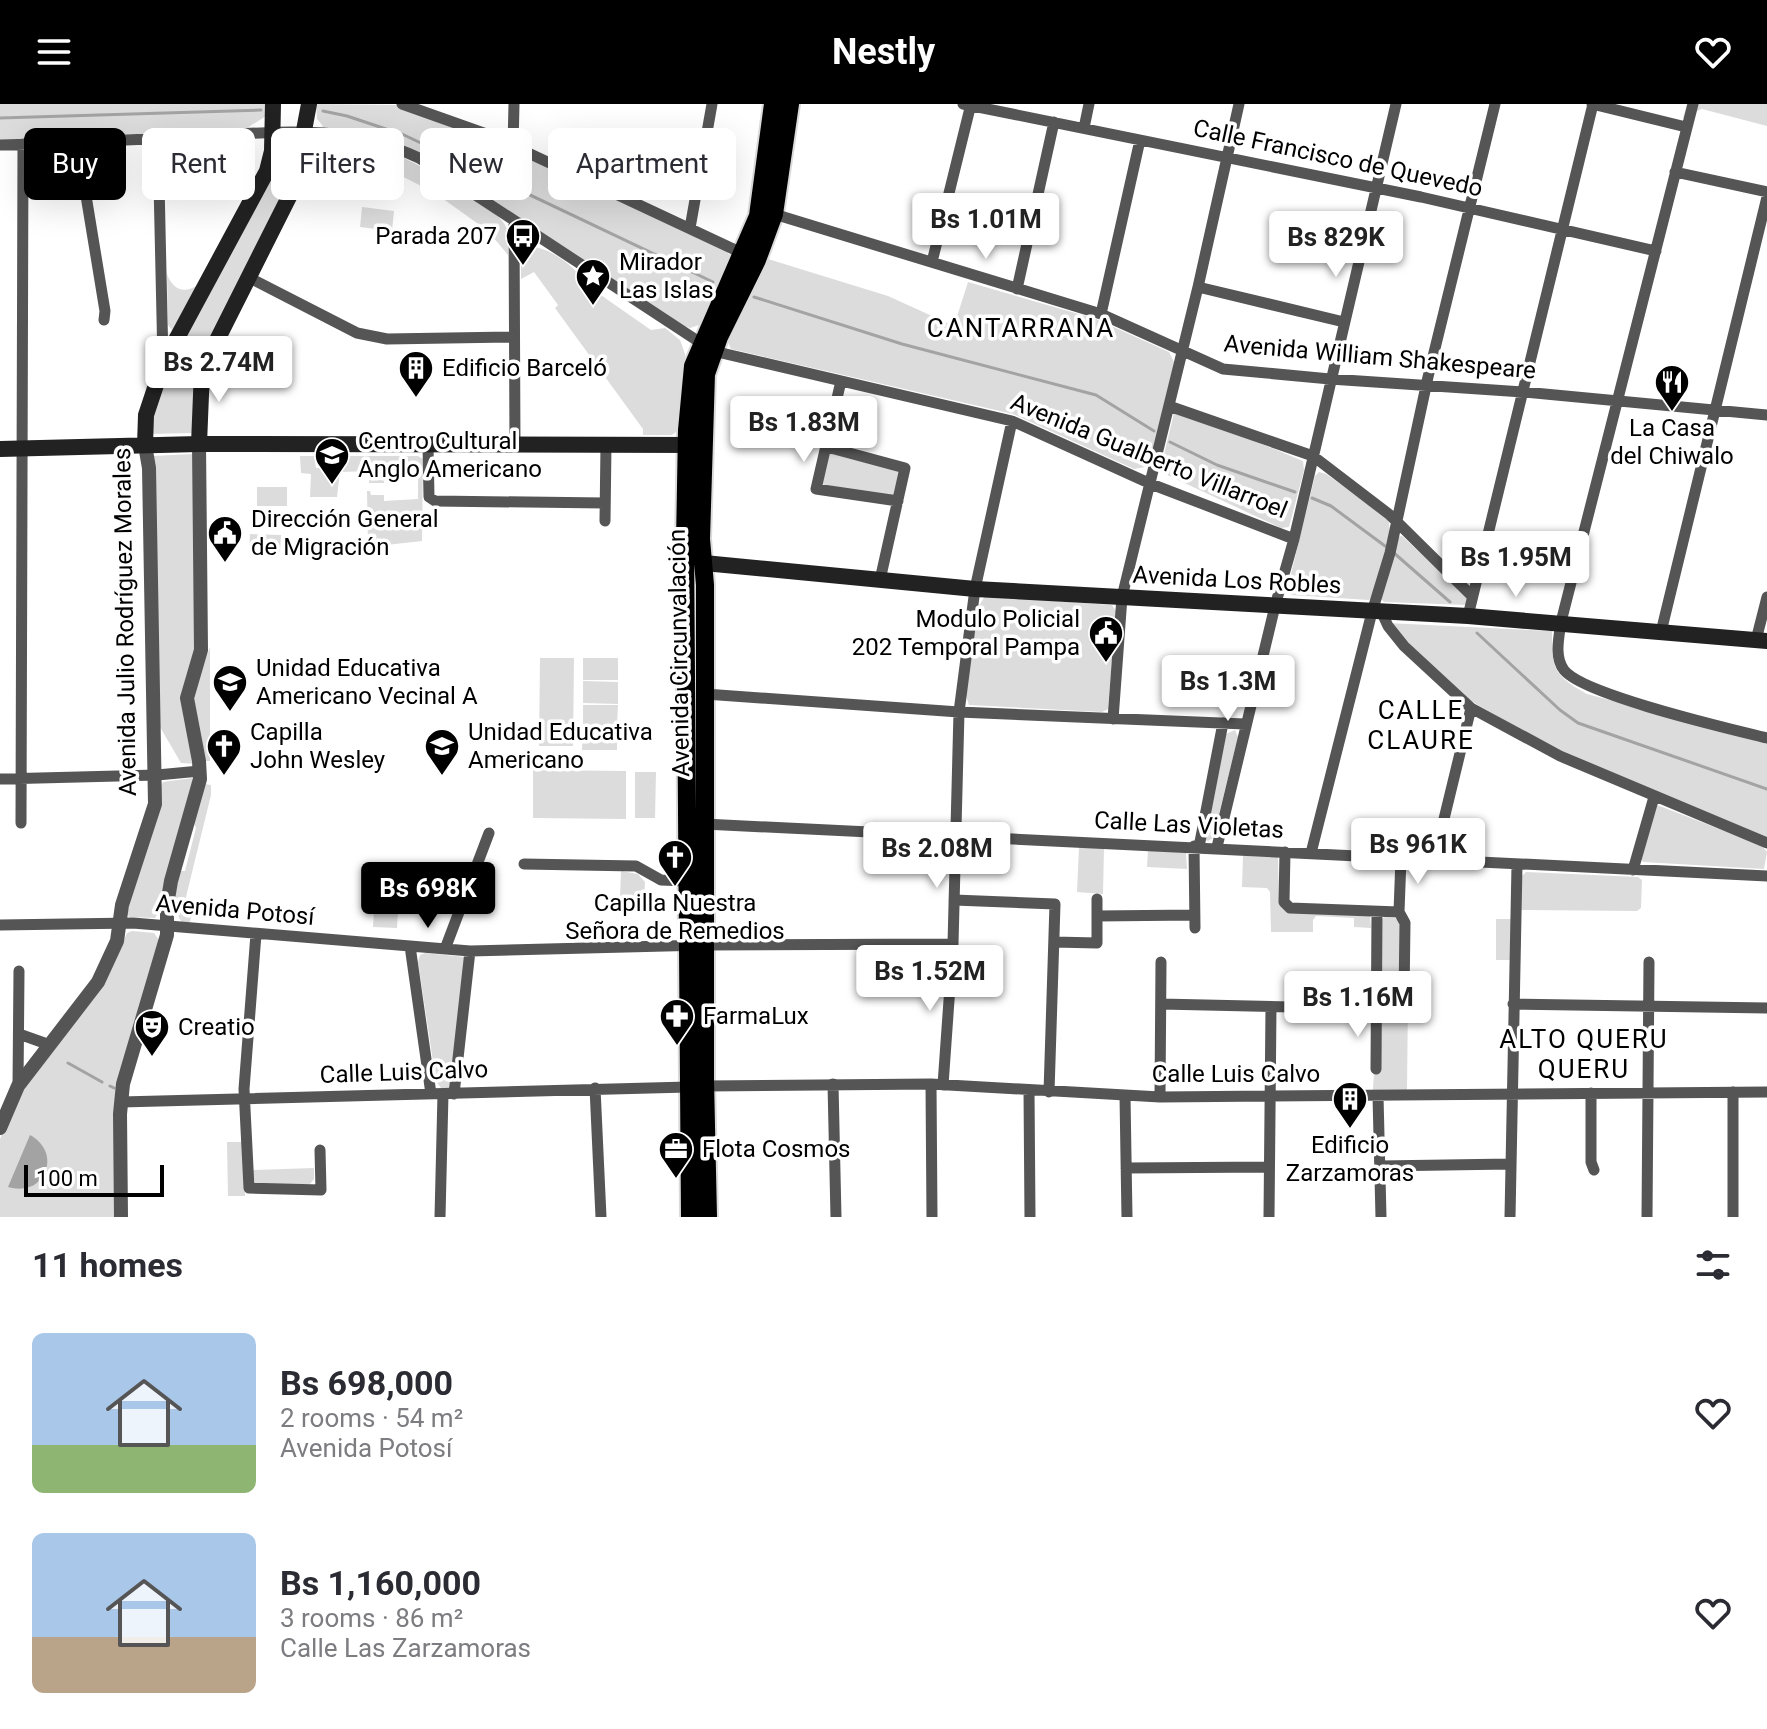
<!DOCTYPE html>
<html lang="en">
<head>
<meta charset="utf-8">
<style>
	body { margin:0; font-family:Roboto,sans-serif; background:#f2f2f3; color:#2b2b33; height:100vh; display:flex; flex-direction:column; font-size:30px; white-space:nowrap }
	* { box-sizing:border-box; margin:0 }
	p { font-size:26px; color:#7c7c81 }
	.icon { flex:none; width:44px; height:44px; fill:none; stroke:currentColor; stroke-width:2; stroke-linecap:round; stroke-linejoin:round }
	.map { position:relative; height:1113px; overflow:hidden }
	.sheet { display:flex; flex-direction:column; background:#fff; flex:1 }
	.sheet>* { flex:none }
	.banner { position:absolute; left:24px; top:24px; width:800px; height:72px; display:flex; gap:16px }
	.scale { position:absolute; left:24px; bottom:20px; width:140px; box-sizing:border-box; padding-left:8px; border:4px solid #000; border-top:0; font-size:22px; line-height:28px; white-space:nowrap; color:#000; -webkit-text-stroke:6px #fff; paint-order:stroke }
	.price { position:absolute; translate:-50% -68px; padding:0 18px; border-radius:8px; background:#fff; color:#222; font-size:26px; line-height:52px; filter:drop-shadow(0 2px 4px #0008) }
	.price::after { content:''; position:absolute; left:50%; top:48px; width:24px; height:18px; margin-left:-12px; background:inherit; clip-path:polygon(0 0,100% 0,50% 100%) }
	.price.selected { background:#000; color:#fff }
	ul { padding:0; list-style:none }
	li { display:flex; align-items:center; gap:24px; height:200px; padding:0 32px }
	li span { display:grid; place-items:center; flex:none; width:224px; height:160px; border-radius:12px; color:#555 }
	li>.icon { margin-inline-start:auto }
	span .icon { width:96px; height:96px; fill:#fffc; stroke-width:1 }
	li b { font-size:34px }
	h2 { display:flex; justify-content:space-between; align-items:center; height:96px; padding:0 32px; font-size:34px }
	.chip { padding:0 28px; border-radius:12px; background:#fff; box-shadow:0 8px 32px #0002; font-size:28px; line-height:72px }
	.chip.selected { background:#000; color:#fff }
	header { display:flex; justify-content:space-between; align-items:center; height:104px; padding:0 32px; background:#000; color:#fff; font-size:36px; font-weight:700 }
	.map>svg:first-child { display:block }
</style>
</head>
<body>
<header><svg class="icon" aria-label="menu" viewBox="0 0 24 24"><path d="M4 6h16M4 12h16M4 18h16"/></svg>Nestly<svg class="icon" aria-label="heart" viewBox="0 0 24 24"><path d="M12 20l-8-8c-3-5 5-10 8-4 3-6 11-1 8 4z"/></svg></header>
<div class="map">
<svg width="1767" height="1113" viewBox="0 0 1767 1113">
	<rect width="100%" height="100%" fill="#fff"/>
	<path fill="#dcdcdc" d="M 0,0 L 269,0 L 266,12 L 244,26 L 0,36 Z
		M 316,0 L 396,1 L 443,10 L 726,146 L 731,154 L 702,220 L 690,224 L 679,220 L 398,40 L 364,29 L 338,25 L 335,34 C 387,39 429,66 471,94 C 482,101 498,109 505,121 C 510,129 508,141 508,151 L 488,127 L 435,89 L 372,57 L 347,54 L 346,40 L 316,39 L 308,45 L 309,33 L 317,33 L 323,22 L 317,15 Z
		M 1687,0 L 1767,0 L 1767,22 L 1702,5 L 1697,7 L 1693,16 L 1683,14 Z
		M 279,36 L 297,36 L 291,74 L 200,256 L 192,329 L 150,330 L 150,319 L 168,261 Z
		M 362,103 L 394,107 L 392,127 L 360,123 Z
		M 532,143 C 549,143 579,165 585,180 L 651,226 L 665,224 L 680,236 L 685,250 L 682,319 L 680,325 L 672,331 L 643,331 L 643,325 L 555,204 L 558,201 L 534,168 L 521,175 L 521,154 Z
		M 768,155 L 888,192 L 954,222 L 968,178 L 1096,215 L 1169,248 L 1174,258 L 1152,353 L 1145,363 L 1134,365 L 1013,310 L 731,245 L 728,238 Z
		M 167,170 C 173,186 184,190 198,181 L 172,226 L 168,221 Z
		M 1182,307 L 1303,357 L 1304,366 L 1289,423 L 1281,424 L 1163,369 L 1161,363 L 1174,309 Z
		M 829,349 L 901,365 L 895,393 L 820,380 Z
		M 193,350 L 196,550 L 186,583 L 198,660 L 181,659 L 160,623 L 153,352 Z
		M 300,352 L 314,352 L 316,364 L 326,364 L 326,352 L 418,352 L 423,355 L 422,437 L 368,443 L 368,441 L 367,387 L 370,387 L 371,391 L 384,391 L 384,397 L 418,395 L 418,374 L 384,372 L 384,379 L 369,379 L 369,367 L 340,368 L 337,393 L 310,393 L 311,370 L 301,369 Z
		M 1319,368 L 1326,370 L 1387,413 C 1396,431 1379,472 1373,492 L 1369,496 L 1291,491 L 1287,486 L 1315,372 Z
		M 257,383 L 287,383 L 287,402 L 257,402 Z
		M 250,430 L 281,431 L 280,448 L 249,447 Z
		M 1402,432 L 1470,495 L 1467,501 L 1384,498 L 1381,495 L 1397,433 Z
		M 985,492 L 1112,501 L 1116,507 L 1108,605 L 1102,608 L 969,601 L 966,592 L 977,505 Z
		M 1387,519 L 1552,527 C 1552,565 1553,571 1587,590 L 1767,638 L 1767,734 L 1556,646 L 1471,597 Z
		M 210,543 L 210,657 L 204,657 L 193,589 Z
		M 540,554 L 574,554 L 573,642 L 539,642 Z
		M 583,554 L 618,554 L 618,576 L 583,576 Z
		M 583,577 L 618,578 L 618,600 L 583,599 Z
		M 583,601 L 618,601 L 617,623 L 583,623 Z
		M 583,624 L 617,624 L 617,646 L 582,646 Z
		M 1235,626 L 1238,633 L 1213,734 L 1208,737 L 1206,736 L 1226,630 Z
		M 533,666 L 626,667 L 626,715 L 533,714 Z
		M 635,668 L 656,668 L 655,714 L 635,714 Z
		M 192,674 L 194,675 L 158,809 L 155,814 L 129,813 L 127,810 L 161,682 L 163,678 Z
		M 204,680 L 211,681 L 211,691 L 183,805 L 191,813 L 190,818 L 182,818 C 170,803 176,784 179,767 L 185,767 L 196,724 L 193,717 Z
		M 1657,701 L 1761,741 L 1767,748 L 1764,765 L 1643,758 L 1641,755 Z
		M 1079,743 L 1104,744 L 1103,790 L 1077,788 Z
		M 1148,746 L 1186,749 L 1187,765 L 1147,763 Z
		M 1243,752 L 1278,753 L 1279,797 L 1287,808 L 1370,812 L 1371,824 L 1354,823 L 1354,814 L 1316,812 L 1313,816 L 1313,828 L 1271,828 L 1270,788 L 1267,784 L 1242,783 Z
		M 621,767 L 638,770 L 645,778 L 644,796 L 620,796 Z
		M 1526,768 L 1638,773 L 1642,776 L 1641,804 L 1637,807 L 1521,806 L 1521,773 Z
		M 375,789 L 399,790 L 397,824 L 373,823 Z
		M 1385,813 L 1400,815 L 1408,894 L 1407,986 L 1373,986 L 1382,815 Z
		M 1496,815 L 1511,815 L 1511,856 L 1496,856 Z
		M 132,827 L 154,829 L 159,836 L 122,961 L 117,1113 L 0,1113 L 0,1035 L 20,988 L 100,887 L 127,829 Z
		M 425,849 L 465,853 L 451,985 L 441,984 L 436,977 L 418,858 L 420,851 Z
		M 227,1038 L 244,1038 L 245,1092 L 228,1092 Z
		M 314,1064 L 314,1075 L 310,1080 L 255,1080 L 252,1066 Z"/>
	<path fill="#a3a3a3" d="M 30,1031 C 63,1049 45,1094 8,1083 Z"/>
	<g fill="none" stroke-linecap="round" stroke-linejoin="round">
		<path stroke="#a3a3a3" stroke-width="3" d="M 323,7 L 347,12 L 404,31 L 713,178
			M 0,14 L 261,6
			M 754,193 L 902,240 L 1096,291 L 1154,327
			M 1170,338 L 1217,361 L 1295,388
			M 1312,394 L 1331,402 L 1385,442
			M 1394,449 L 1450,498
			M 1477,529 L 1560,606 L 1578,619 L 1767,685
			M 68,959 L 102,978
			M 110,982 L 114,984"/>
		<g stroke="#dbdbdb" stroke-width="22">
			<path id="trunk" d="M 690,1113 L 685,438 L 687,326 L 693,262 L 758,112 L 773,0
				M 708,1113 L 705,976 L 705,481 L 701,435 L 706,270 L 719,233 L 757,156 L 774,110 L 790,0"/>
		</g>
		<path stroke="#555" stroke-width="11" d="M 402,0 L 492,32 L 746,151
			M 963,0 L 1421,93 L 1656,147
			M 1592,0 L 1686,23
			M 1693,0 L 1561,518 C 1559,533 1554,553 1564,566 C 1583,591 1731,625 1767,634
			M 1084,24 L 1089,0
			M 158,34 L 163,258
			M 77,37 L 105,207 L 104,216
			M 0,41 C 63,39 127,36 190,33 C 274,29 339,17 419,54 L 713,247 L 1012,317 L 1151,380 L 1294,435
			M 513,42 L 514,0
			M 1675,68 L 1767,88
			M 774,110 L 1101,210 L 1223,265 L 1330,275 L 1523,288 L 1767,311
			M 514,117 L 515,342
			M 690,124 L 712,0
			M 932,158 L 971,0
			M 248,173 L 357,229 L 387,235 L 513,233
			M 1198,183 L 1344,218
			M 1017,185 L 1054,18
			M 1101,210 L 1140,36
			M 841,277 L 816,385 L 898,397
			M 1169,302 L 1313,352 L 1390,411 L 1471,491
			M 428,341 L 429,393 L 435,397 L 605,399
			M 827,343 L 905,364 L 880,476
			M 605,417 L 606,341
			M 1382,509 L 1388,522 L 1404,542 L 1471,604 L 1560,652 L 1767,739
			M 1468,512 L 1593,0
			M 1661,528 L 1767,93
			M 1756,536 L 1767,493
			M 705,590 L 959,608 L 1245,620
			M 1113,615 L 1122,493 L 1198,183 L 1239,0
			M 0,675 L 157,671 L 200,667
			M 21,719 L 23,40
			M 704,720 L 1767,772
			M 1194,742 L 1195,824
			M 1199,743 L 1223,619
			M 1217,743 L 1275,502 L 1294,435 L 1396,0
			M 1285,748 L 1284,798 L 1290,804 L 1399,808
			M 1311,749 L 1372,508 L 1390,449 L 1428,273 L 1495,0
			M 1401,754 L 1399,808 L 1405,819 L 1404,892
			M 1434,756 L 1471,604
			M 524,760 L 636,762 L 661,776 L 687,777
			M 1633,766 L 1654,693
			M 954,796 L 1055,800 L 1049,988
			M 1097,812 L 1195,811
			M 0,821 L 133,819 L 470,847 L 705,841 L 953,840
			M 256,830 L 244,985 L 249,1084 L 321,1086 L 320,1046
			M 1054,838 L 1097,839 L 1097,795
			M 410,842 L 431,990
			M 445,845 L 489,729
			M 1161,900 L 1376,905
			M 1513,900 L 1767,904
			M 19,930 L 50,941
			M 1376,965 L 1377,808
			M 833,980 L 836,1113
			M 931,980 L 932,1113
			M 943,981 L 953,840 L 959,608 L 975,485 L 1012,317
			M 18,982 L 19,867
			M 705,982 L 931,980 L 1160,993 L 1767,988
			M 595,984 L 601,1113
			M 1029,986 L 1030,1113
			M 1591,989 L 1591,1058 L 1594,1066
			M 454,990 L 470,847
			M 1125,992 L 1127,1113
			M 1378,992 L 1381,1113
			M 1160,993 L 1161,858
			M 121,998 L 688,983
			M 1380,1062 L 1510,1060
			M 1126,1064 L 1269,1063
			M 440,1113 L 443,990
			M 1269,1113 L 1271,903
			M 1510,1113 L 1517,761
			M 1647,1113 L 1649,858
			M 1733,1113 L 1733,988"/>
		<path stroke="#555" stroke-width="14" d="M 0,1024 L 18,982 L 98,878 L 117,837 L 122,801 L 155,700 L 149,364 L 145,341
			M 121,1113 L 120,1010 L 123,980 L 167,831 L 167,801 L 171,777 L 200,675 L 199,657 L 187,594 L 201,546 L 199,340"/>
		<path stroke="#222" stroke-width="16" d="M 199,340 L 202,266 L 293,85 L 309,0
			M 145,341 L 146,311 L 163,260 L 267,67 L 272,47 L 273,0
			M 0,345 L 199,340 L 698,341
			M 704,459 L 975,485 L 1468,512 L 1767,537"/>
		<use href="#trunk" stroke="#000" stroke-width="18"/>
	</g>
	<defs>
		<g id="bus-pin" transform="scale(1.8)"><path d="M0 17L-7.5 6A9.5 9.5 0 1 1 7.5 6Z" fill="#000" stroke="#fff"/><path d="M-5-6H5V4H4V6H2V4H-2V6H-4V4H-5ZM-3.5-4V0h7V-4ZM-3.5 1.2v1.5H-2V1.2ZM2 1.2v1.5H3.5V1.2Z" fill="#fff"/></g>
		<g id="sight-pin" transform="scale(1.8)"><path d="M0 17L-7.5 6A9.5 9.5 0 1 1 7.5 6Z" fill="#000" stroke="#fff"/><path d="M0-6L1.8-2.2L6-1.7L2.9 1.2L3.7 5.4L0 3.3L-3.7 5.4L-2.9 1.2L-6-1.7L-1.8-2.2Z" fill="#fff"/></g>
		<g id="building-pin" transform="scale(1.8)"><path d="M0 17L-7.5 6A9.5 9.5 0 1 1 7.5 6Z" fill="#000" stroke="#fff"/><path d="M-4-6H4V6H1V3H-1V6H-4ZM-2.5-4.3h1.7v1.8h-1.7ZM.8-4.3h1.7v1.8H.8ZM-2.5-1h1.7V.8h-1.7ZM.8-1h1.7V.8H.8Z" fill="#fff"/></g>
		<g id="restaurant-pin" transform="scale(1.8)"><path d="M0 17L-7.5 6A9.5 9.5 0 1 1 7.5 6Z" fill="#000" stroke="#fff"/><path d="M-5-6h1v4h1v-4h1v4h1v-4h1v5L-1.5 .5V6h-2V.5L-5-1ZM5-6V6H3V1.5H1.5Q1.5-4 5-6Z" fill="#fff"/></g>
		<g id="school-pin" transform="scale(1.8)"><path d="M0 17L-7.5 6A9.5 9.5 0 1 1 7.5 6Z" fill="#000" stroke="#fff"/><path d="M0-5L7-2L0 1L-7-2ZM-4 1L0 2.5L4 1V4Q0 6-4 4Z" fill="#fff"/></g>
		<g id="civic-pin" transform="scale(1.8)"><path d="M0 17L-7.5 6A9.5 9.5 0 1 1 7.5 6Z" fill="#000" stroke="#fff"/><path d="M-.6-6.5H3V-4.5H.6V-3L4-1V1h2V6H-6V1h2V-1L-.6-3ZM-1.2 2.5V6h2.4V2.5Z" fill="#fff"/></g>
		<g id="church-pin" transform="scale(1.8)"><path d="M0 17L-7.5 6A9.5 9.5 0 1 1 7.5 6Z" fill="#000" stroke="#fff"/><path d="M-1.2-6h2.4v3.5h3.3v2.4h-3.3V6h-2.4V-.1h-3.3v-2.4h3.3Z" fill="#fff"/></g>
		<g id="pharmacy-pin" transform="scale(1.8)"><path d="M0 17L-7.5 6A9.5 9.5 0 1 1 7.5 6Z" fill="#000" stroke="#fff"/><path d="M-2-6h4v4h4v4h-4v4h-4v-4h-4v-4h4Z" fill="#fff"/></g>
		<g id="theatre-pin" transform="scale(1.8)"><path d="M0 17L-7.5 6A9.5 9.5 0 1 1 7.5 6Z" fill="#000" stroke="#fff"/><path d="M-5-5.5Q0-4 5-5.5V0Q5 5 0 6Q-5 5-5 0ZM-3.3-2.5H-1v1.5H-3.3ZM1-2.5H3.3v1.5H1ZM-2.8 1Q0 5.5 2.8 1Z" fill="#fff"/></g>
		<g id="office-pin" transform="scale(1.8)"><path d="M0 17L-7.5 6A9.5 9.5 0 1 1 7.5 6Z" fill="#000" stroke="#fff"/><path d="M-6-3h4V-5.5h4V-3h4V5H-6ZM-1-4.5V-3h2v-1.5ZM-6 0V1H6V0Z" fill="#fff"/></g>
	</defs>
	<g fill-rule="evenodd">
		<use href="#bus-pin" x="523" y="132"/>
		<use href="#sight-pin" x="593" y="172"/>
		<use href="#building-pin" x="416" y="264"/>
		<use href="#restaurant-pin" x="1672" y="278"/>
		<use href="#school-pin" x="332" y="351"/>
		<use href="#civic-pin" x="225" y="429"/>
		<use href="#civic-pin" x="1106" y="529"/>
		<use href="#school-pin" x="230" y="578"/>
		<use href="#church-pin" x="224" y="642"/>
		<use href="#school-pin" x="442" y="642"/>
		<use href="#church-pin" x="675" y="753"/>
		<use href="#pharmacy-pin" x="677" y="912"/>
		<use href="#theatre-pin" x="152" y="923"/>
		<use href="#building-pin" x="1350" y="995"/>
		<use href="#office-pin" x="676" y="1045"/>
	</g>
	<g text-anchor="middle" stroke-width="7" stroke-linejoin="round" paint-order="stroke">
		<g font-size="24" fill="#000" stroke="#fff">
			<text transform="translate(1338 54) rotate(12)" y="8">Calle Francisco de Quevedo</text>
			<text transform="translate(1380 253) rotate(5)" y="8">Avenida William Shakespeare</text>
			<text transform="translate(1149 352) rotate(22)" y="8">Avenida Gualberto Villarroel</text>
			<text transform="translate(1237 476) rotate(3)" y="8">Avenida Los Robles</text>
			<text transform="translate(125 518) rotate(-91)" y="8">Avenida Julio Rodríguez Morales</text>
			<text transform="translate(679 549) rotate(-91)" y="8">Avenida Circunvalación</text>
			<text transform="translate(1189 721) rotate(3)" y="8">Calle Las Violetas</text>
			<text transform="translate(235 806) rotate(5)" y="8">Avenida Potosí</text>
			<text transform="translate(404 968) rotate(-2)" y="8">Calle Luis Calvo</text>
			<text x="1236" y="978">Calle Luis Calvo</text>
		</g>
		<g font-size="24" fill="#000" stroke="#fff" text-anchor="start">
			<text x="497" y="140" text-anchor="end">Parada 207</text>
			<text x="619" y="166">Mirador<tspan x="619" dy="28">Las Islas</tspan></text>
			<text x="442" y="272">Edificio Barceló</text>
			<text x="1672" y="332" text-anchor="middle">La Casa<tspan x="1672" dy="28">del Chiwalo</tspan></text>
			<text x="358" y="345">Centro Cultural<tspan x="358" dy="28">Anglo Americano</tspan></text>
			<text x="251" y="423">Dirección General<tspan x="251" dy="28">de Migración</tspan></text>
			<text x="1080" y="523" text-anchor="end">Modulo Policial<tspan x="1080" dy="28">202 Temporal Pampa</tspan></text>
			<text x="256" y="572">Unidad Educativa<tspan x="256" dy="28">Americano Vecinal A</tspan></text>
			<text x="250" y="636">Capilla<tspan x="250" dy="28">John Wesley</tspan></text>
			<text x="468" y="636">Unidad Educativa<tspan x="468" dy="28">Americano</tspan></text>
			<text x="675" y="807" text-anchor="middle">Capilla Nuestra<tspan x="675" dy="28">Señora de Remedios</tspan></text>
			<text x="703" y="920">FarmaLux</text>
			<text x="178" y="931">Creatio</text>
			<text x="1350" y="1049" text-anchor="middle">Edificio<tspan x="1350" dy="28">Zarzamoras</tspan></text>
			<text x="702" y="1053">Flota Cosmos</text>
		</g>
		<g font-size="26" letter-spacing="2" fill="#000" stroke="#fff">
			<text x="1021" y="233">CANTARRANA</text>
			<text x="1421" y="615">CALLE<tspan x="1421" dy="30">CLAURE</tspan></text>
			<text x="1584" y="944">ALTO QUERU<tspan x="1584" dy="30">QUERU</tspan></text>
		</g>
	</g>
</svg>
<div class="scale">100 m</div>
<b class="price" style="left:986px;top:157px">Bs 1.01M</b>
<b class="price" style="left:1336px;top:175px">Bs 829K</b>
<b class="price" style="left:219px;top:300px">Bs 2.74M</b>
<b class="price" style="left:804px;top:360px">Bs 1.83M</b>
<b class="price" style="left:1516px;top:495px">Bs 1.95M</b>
<b class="price" style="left:1228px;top:619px">Bs 1.3M</b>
<b class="price" style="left:1418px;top:782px">Bs 961K</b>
<b class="price" style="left:937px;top:786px">Bs 2.08M</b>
<b class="price selected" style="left:428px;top:826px">Bs 698K</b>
<b class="price" style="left:930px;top:909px">Bs 1.52M</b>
<b class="price" style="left:1358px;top:935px">Bs 1.16M</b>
<div class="banner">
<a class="chip selected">Buy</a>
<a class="chip">Rent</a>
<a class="chip">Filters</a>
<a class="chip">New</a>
<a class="chip">Apartment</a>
</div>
</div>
<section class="sheet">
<h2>11 homes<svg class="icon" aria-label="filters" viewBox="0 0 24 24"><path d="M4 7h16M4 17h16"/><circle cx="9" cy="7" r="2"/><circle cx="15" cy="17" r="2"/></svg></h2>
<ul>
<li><span style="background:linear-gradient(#a9c7e8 70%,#8fb573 0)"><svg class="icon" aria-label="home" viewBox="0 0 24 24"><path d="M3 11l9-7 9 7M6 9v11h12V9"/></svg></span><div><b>Bs 698,000</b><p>2 rooms · 54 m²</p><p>Avenida Potosí</p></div><svg class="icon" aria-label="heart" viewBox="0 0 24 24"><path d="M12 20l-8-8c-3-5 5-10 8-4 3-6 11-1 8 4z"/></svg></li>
<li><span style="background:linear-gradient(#a9c7e8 65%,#b9a48a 0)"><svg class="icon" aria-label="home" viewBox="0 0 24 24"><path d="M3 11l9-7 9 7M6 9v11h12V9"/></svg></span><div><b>Bs 1,160,000</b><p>3 rooms · 86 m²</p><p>Calle Las Zarzamoras</p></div><svg class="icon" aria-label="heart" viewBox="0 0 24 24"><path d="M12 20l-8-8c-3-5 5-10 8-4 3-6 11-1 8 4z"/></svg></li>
</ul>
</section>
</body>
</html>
